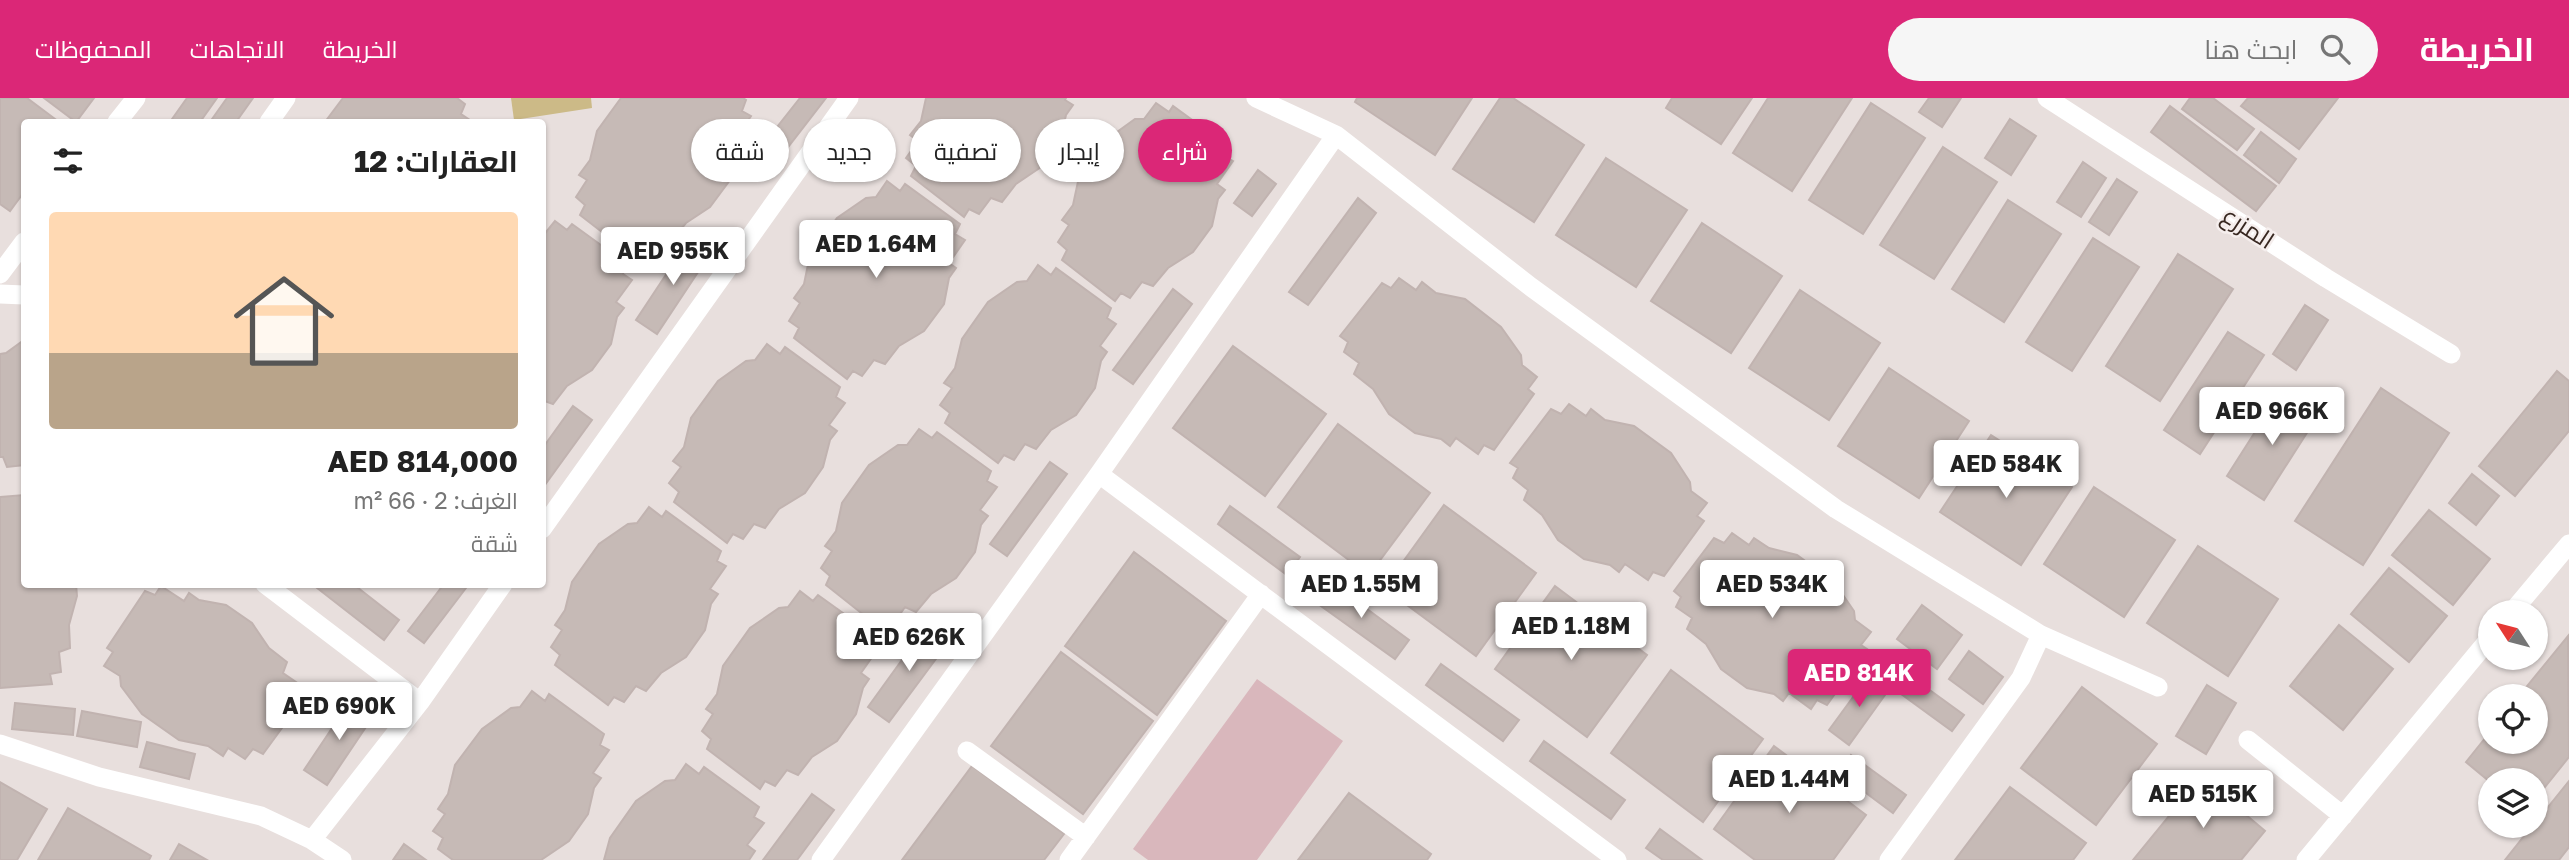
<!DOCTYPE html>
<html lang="ar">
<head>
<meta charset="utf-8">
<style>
	body { margin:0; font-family:"Golos Text",Cairo,sans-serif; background:#f6f6f6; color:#222; direction:rtl; height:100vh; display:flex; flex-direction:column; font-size:26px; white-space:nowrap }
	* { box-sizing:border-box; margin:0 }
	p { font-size:23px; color:#767676 }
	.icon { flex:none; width:38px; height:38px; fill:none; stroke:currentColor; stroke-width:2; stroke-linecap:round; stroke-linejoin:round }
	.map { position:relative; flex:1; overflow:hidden; direction:ltr }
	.drawer { position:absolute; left:21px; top:21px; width:525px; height:469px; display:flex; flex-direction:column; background:#fff; border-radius:7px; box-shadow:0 2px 5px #0004; direction:rtl }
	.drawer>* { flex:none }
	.guide { position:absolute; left:567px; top:21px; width:665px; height:63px; direction:rtl; display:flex; gap:14px }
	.needle { width:46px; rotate:306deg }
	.tools { position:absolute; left:2478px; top:502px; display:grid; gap:14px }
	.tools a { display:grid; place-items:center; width:70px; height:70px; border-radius:50%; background:#fff; box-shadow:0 2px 5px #0004; font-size:35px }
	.price { position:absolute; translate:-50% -60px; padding:0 16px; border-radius:7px; background:#fff; color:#222; font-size:23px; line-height:46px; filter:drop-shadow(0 2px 4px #0008) }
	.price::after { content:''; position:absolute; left:50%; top:42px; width:21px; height:16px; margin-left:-10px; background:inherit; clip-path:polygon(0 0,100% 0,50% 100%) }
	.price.on { background:#db2777; color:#fff }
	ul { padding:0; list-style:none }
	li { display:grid; align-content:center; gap:14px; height:371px; padding:0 28px }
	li+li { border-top:2px solid #e0e0e0 }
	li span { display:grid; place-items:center; height:217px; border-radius:7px; color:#555 }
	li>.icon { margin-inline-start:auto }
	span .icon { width:126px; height:126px; fill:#fffc; stroke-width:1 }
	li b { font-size:30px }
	h2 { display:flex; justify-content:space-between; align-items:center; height:84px; padding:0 28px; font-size:30px }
	.pill { padding:0 24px; border-radius:32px; background:#fff; box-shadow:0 2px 5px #0004; font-size:24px; line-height:63px }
	.pill.on { background:#db2777; color:#fff }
	header { display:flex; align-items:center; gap:42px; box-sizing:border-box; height:98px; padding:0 35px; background:#db2777; color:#fff }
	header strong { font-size:33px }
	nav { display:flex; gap:38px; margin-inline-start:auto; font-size:24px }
	.search { width:490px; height:63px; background:#f6f6f6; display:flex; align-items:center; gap:18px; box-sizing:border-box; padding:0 24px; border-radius:38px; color:#767676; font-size:26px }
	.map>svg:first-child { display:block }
</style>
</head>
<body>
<header>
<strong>الخريطة</strong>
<div class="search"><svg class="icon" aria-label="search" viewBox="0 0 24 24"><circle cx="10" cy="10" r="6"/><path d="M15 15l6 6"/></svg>ابحث هنا</div>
<nav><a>الخريطة</a><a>الاتجاهات</a><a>المحفوظات</a></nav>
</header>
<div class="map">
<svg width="2569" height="762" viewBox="0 0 2569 762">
	<rect width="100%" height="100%" fill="#e8dfdd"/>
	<path fill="#d9b7bc" d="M 1257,581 L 1343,643 L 1257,762 L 1148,762 L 1133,751 Z"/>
	<path fill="#ccba87" d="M 511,0 L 591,0 L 592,10 L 514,22 Z"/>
	<path fill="#c6bab6" stroke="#c1b3b0" stroke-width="2" d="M 0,0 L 27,0 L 59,24 L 24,24 L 24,94 L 10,113 L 0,106 Z
		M 44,0 L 94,0 L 76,24 Z
		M 187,0 L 217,0 L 200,24 L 170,24 Z
		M 227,0 L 253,0 L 236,24 L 210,24 Z
		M 343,0 L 457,0 L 465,6 L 461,16 L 470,22 L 469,24 L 325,24 Z
		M 621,0 L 743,0 L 746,2 L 742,13 L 751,18 L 735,41 L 743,47 L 736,56 L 730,82 L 710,109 L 686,125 L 671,143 L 660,139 L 649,155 L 639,150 L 633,158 L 580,117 L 585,107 L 576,99 L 587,82 L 579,77 L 590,62 L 597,33 Z
		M 800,0 L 826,0 L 775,66 L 759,52 Z
		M 926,0 L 1066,0 L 1065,2 L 1073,7 L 1066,17 L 1060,43 L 1041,69 L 1016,86 L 1002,104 L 991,100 L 979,116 L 969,111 L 964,119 L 911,78 L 916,68 L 906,60 L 918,43 L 910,37 L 921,23 Z
		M 1357,0 L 1472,0 L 1435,57 L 1355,4 Z
		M 1500,0 L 1513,0 L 1584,47 L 1534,124 L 1453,71 Z
		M 1672,0 L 1752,0 L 1721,46 L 1666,10 Z
		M 1768,0 L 1852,0 L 1792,93 L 1733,55 Z
		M 1929,0 L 1961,0 L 1942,29 L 1919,14 Z
		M 2190,0 L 2213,0 L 2254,31 L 2237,52 L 2182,11 Z
		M 2248,0 L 2338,0 L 2299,51 L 2241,8 Z
		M 1156,5 L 1169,14 L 1173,8 L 1228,48 L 1224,58 L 1233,63 L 1217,86 L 1225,92 L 1218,101 L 1212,128 L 1193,154 L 1168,170 L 1153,188 L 1142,184 L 1130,200 L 1121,195 L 1115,203 L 1062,162 L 1067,152 L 1058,144 L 1069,127 L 1062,122 L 1073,107 L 1079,79 L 1106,42 L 1135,21 L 1144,21 Z
		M 1871,5 L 1925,40 L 1863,136 L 1809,102 Z
		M 2170,8 L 2276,88 L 2256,113 L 2151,34 Z
		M 2010,21 L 2036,38 L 2011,77 L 1985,60 Z
		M 2261,34 L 2296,61 L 2279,85 L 2244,57 Z
		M 1943,49 L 1997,84 L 1934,181 L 1880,147 Z
		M 1606,60 L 1687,112 L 1636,189 L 1556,137 Z
		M 2083,64 L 2106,80 L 2081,119 L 2057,104 Z
		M 1258,72 L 1276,86 L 1252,118 L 1234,105 Z
		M 2117,81 L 2137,94 L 2109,137 L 2089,124 Z
		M 887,83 L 900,93 L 905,86 L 960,126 L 955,136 L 965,142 L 949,165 L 956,170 L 949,180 L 944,206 L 924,233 L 899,248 L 885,266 L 874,262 L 862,278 L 853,273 L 847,281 L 794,240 L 799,230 L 789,223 L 800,205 L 794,200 L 804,186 L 810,157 L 837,120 L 866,100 L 876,99 Z
		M 1358,100 L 1376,115 L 1308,207 L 1289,194 Z
		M 2008,102 L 2061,136 L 2004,224 L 1952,191 Z
		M 555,123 L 567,132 L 572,126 L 627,166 L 623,176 L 632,182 L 616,204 L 624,210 L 617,219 L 611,246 L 592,272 L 567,288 L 553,306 L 542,302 L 542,139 Z
		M 1702,125 L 1782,178 L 1731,255 L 1651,203 Z
		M 2093,140 L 2139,169 L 2072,273 L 2026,244 Z
		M 689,142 L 710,156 L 657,236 L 636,222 Z
		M 2178,156 L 2233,191 L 2160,303 L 2106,268 Z
		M 1038,167 L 1051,177 L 1056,170 L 1111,210 L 1107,220 L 1116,226 L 1100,248 L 1107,254 L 1101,263 L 1095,290 L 1076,317 L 1051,332 L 1036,351 L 1025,346 L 1014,362 L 1004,357 L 998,365 L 945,325 L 950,315 L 940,307 L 952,290 L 944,285 L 955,270 L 962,241 L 988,204 L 1017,184 L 1027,183 Z
		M 1399,180 L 1416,192 L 1422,184 L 1436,195 L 1465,201 L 1501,229 L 1521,257 L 1522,267 L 1537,279 L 1528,291 L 1534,296 L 1494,352 L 1484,347 L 1478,356 L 1456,340 L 1450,348 L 1441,341 L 1415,335 L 1389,316 L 1373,291 L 1354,276 L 1359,265 L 1344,254 L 1348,244 L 1340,238 L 1382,185 L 1391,190 Z
		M 1173,191 L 1192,206 L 1133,286 L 1113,272 Z
		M 1800,192 L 1880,245 L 1829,322 L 1749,270 Z
		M 2305,207 L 2328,222 L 2296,272 L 2273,256 Z
		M 2228,234 L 2264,257 L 2200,356 L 2164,332 Z
		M 24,242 L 24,367 L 7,369 L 3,359 L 0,359 L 0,256 L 6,255 Z
		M 767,246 L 780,256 L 785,249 L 840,289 L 836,299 L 845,305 L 829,327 L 837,333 L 830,342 L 823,369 L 805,395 L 779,411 L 765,430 L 754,426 L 743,441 L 733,436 L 727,445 L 674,404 L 679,394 L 669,385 L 681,369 L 673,363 L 684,349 L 691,320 L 718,283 L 746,263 L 755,262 Z
		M 1233,248 L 1326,316 L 1265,398 L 1173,330 Z
		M 1889,270 L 1969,323 L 1919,400 L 1838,348 Z
		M 2557,273 L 2569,283 L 2569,333 L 2515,398 L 2479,368 Z
		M 2381,290 L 2449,335 L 2363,467 L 2295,423 Z
		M 2280,295 L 2317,319 L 2264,402 L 2227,378 Z
		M 1569,306 L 1586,318 L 1591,311 L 1605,322 L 1634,328 L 1671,355 L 1690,384 L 1691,393 L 1707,405 L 1697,418 L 1704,423 L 1664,478 L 1653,474 L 1648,482 L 1625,466 L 1619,474 L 1610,467 L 1584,461 L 1558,442 L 1542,417 L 1524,402 L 1528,392 L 1513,380 L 1518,370 L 1510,365 L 1551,311 L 1561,316 Z
		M 573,308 L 592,322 L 542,391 L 542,351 Z
		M 1338,326 L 1430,395 L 1369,477 L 1278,409 Z
		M 919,331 L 932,340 L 937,334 L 991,373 L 987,383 L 997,389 L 980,412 L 988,418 L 981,427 L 975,454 L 956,480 L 931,496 L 916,514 L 905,509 L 894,525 L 884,521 L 879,529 L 826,487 L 830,478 L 821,470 L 832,453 L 825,448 L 836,433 L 842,405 L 869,367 L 898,347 L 907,347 Z
		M 1991,337 L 2072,389 L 2021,467 L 1940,414 Z
		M 1050,364 L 1067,376 L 1007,458 L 990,446 Z
		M 2472,376 L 2499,398 L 2476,427 L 2449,405 Z
		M 2094,389 L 2175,442 L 2124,519 L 2044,466 Z
		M 24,397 L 24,486 L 76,486 L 77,498 L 69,527 L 70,550 L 59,554 L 61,574 L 50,576 L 52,586 L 0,590 L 0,399 Z
		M 1444,407 L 1536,475 L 1476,558 L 1384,490 Z
		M 1230,408 L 1300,459 L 1287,477 L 1218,426 Z
		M 649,409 L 662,419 L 666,413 L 721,453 L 717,463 L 726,468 L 710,491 L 718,496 L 711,506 L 705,532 L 686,559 L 661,575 L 646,593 L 636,588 L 624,604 L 614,599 L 608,607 L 555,567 L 560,557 L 551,549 L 562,532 L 555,527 L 565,512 L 572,484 L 599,446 L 628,426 L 637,425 Z
		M 2429,412 L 2490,461 L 2453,507 L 2392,457 Z
		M 1732,435 L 1749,447 L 1754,440 L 1769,450 L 1797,457 L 1834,484 L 1854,513 L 1855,522 L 1871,534 L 1861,547 L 1867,551 L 1827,607 L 1817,602 L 1811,611 L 1789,595 L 1783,603 L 1774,596 L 1747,590 L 1721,571 L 1706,546 L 1687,531 L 1692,520 L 1676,509 L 1681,499 L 1674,493 L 1714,440 L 1724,445 Z
		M 2198,448 L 2278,501 L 2228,578 L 2147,525 Z
		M 1134,454 L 1226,523 L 1157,617 L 1065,548 Z
		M 2389,470 L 2447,518 L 2409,564 L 2351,516 Z
		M 1329,483 L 1409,542 L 1395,561 L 1314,503 Z
		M 312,486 L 353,486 L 399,522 L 384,542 Z
		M 444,486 L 461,486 L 466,490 L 424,545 L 408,533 Z
		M 161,488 L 184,503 L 189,495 L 199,502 L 226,507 L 252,525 L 269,550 L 287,564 L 283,575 L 299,586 L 294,596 L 303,601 L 263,656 L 253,651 L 245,661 L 228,650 L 223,658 L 208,648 L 179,642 L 142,616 L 121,588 L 120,578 L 104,568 L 113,554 L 107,550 L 145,493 L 155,497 Z
		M 1555,488 L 1647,557 L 1587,639 L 1495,571 Z
		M 800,493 L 813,503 L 818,497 L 872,536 L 869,547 L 877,552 L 861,575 L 869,581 L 863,590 L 856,616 L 837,643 L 812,659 L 798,677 L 787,672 L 775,688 L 765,683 L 760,691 L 707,651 L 711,641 L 702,633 L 713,616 L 706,611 L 717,596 L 723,568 L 750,530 L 779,510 L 788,509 Z
		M 1922,507 L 1962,537 L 1937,571 L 1897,541 Z
		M 928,526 L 950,542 L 889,624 L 868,609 Z
		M 2339,527 L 2393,571 L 2343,632 L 2290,588 Z
		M 2568,538 L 2569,659 L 2536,700 L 2536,682 L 2490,684 L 2466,664 L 2490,634 L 2490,644 L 2536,644 L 2536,598 L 2519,598 Z
		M 1969,553 L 2003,579 L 1983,606 L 1949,581 Z
		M 1061,554 L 1153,623 L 1083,716 L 991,648 Z
		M 1441,566 L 1519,622 L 1503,643 L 1426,587 Z
		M 1671,572 L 1763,641 L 1703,724 L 1611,655 Z
		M 1870,576 L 1890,590 L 1849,647 L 1829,632 Z
		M 1909,577 L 1964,617 L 1952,633 L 1897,593 Z
		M 2207,587 L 2236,605 L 2206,656 L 2176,638 Z
		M 2082,589 L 2157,646 L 2096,727 L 2021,670 Z
		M 532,593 L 545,603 L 549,596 L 604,636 L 600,647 L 609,652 L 593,675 L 601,680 L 594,690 L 588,716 L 569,743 L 541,762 L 453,762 L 438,751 L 443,740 L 433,733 L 445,716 L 438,711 L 448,696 L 455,667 L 482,631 L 511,610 L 520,609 Z
		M 351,602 L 374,617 L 327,687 L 304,672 Z
		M 15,605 L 75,611 L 73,637 L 12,631 Z
		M 82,613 L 141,624 L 137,649 L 77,638 Z
		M 1544,643 L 1625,702 L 1611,721 L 1530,663 Z
		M 147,644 L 195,656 L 189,681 L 140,669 Z
		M 1774,648 L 1866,717 L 1833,762 L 1755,762 L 1714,731 Z
		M 1851,657 L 1906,697 L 1893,715 L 1838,674 Z
		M 686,666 L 699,676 L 704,669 L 759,709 L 754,719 L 764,725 L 747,747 L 755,753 L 749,762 L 604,762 L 610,740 L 636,703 L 665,683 L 675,682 Z
		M 972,668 L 1064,736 L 1044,762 L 902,762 Z
		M 2201,679 L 2265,733 L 2241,762 L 2133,762 Z
		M 2569,683 L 2569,749 L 2559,762 L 2505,762 L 2532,728 L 2536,728 L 2536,724 Z
		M 0,684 L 47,711 L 17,762 L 0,762 Z
		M 2010,689 L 2086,745 L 2073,762 L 1955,762 Z
		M 1349,695 L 1431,756 L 1427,762 L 1298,762 Z
		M 812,696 L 834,712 L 797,762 L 763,762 Z
		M 68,710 L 151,758 L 149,762 L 38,762 Z
		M 1660,731 L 1702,762 L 1663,762 L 1646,750 Z
		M 179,746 L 207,762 L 170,762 Z
		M 404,746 L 426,762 L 393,762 Z"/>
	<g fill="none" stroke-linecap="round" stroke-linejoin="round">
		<path stroke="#fff" stroke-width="19" d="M 1256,0 L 1336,37 L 1531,189 L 1836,411 L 2041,537 L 2158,589
			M 2047,0 L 2326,180 L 2451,256
			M 117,24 L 136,0
			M 269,24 L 286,0
			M 0,176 L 24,144
			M 0,196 L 24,197
			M 1099,376 L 1617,762
			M 542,431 L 849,0
			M 265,486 L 420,604
			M 2512,514 L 2569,446
			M 2248,642 L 2343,718
			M 0,646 L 99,679 L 261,718 L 312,742 L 342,762
			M 967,653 L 1086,739
			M 312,742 L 420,604 L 503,486
			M 821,762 L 1099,376 L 1336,37
			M 1069,762 L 1261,496
			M 1889,762 L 2021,580 L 2041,537
			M 2306,762 L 2490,540"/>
	</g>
	<g text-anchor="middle" stroke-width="5" stroke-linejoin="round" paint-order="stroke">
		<g font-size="24" fill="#372720" stroke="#f5eeed">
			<text transform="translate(2248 130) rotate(33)" y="8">المزرع</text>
		</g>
	</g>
</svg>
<div class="tools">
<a><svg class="needle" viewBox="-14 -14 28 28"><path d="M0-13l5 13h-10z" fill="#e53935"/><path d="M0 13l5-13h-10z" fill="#767676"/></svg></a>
<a><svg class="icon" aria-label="locate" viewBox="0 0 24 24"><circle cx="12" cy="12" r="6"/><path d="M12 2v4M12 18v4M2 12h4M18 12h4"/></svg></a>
<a><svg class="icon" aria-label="layers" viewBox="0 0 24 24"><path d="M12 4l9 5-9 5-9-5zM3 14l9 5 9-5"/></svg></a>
</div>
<b class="price" style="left:876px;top:182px">AED 1.64M</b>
<b class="price" style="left:673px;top:189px">AED 955K</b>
<b class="price" style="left:2272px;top:349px">AED 966K</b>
<b class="price" style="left:2006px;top:402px">AED 584K</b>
<b class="price" style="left:1361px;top:522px">AED 1.55M</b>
<b class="price" style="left:1772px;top:522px">AED 534K</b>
<b class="price" style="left:1571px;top:564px">AED 1.18M</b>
<b class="price" style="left:909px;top:575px">AED 626K</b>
<b class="price on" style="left:1859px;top:611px">AED 814K</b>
<b class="price" style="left:339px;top:644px">AED 690K</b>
<b class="price" style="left:1789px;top:717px">AED 1.44M</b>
<b class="price" style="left:2203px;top:732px">AED 515K</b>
<div class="guide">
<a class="pill on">شراء</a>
<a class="pill">إيجار</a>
<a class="pill">تصفية</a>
<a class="pill">جديد</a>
<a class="pill">شقة</a>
</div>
<section class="drawer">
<h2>العقارات: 12<svg class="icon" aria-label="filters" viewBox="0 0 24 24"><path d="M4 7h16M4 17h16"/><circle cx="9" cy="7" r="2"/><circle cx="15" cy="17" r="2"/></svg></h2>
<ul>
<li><span style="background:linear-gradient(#ffd9b3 65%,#b9a48a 0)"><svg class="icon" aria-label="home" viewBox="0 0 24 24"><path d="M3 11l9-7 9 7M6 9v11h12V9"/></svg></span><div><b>AED 814,000</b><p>الغرف: 2 · 66 m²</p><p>شقة</p></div></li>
</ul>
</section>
</div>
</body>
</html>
